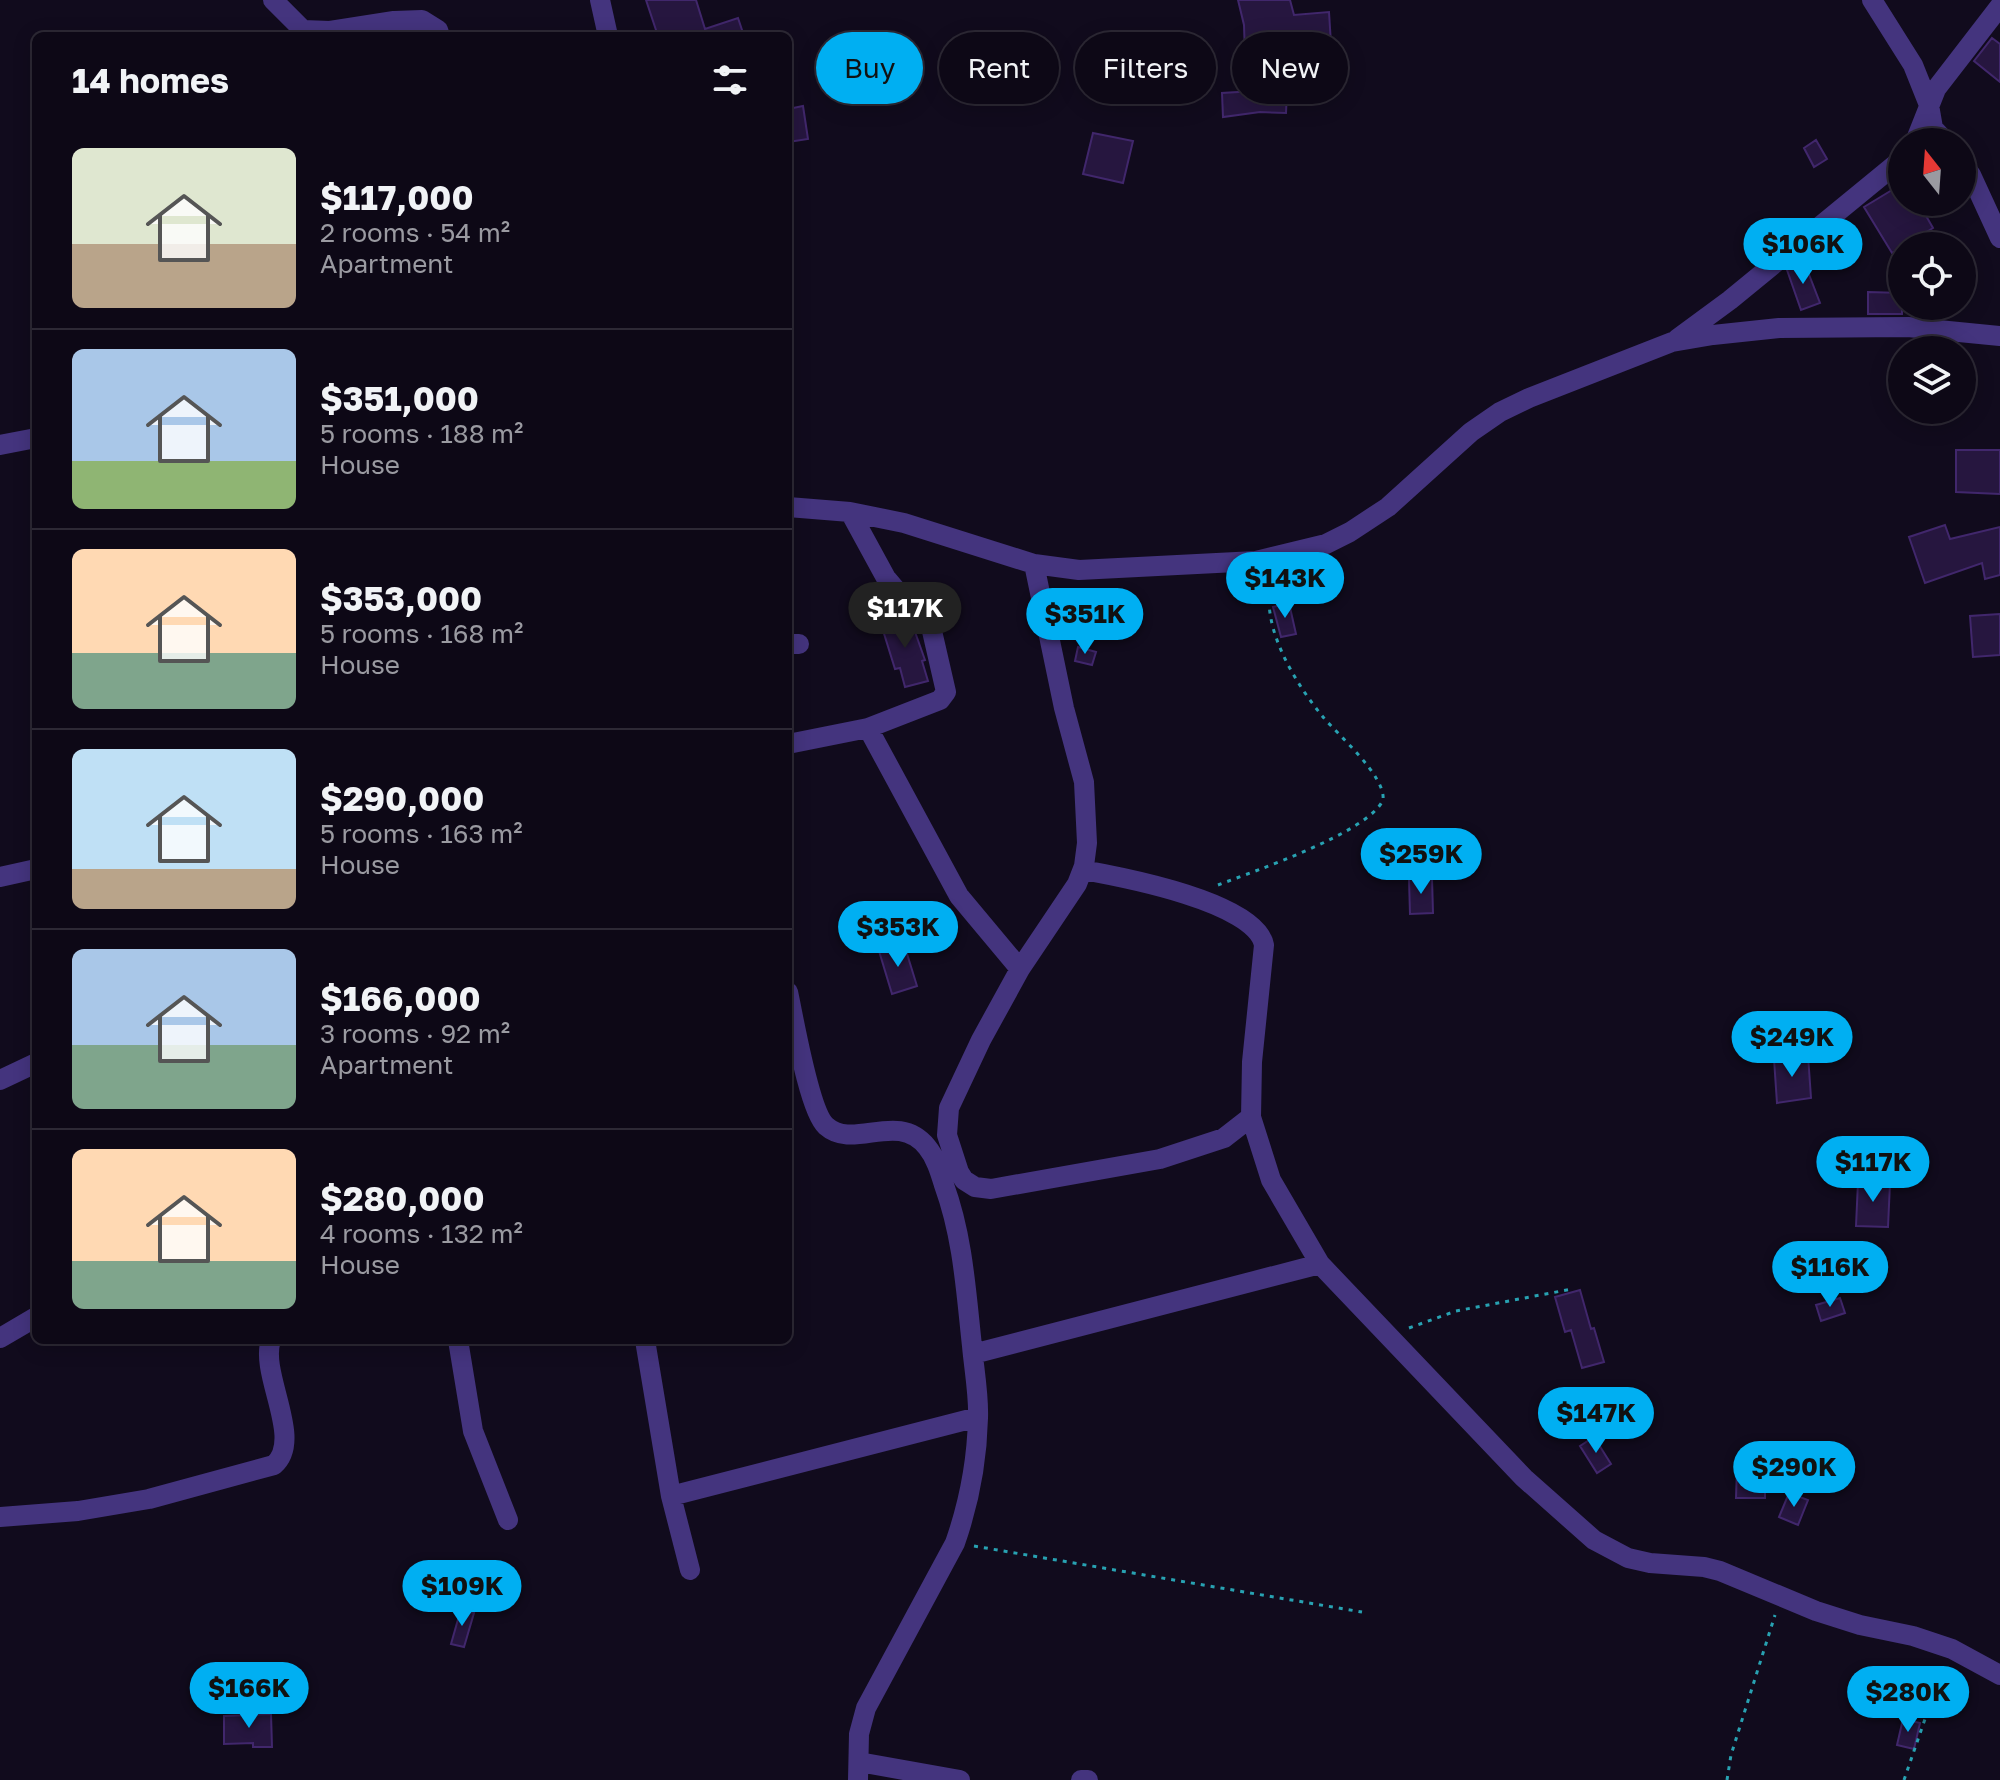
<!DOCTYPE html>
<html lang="en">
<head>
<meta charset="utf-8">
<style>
	body { margin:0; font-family:"Golos Text",sans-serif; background:#1b1623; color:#f1f3f6; height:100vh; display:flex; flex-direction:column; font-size:30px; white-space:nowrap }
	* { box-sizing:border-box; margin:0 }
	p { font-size:26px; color:#9a9aa1 }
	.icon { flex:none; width:44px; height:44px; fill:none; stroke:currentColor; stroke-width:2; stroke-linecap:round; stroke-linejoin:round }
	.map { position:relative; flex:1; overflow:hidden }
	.side { position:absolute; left:32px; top:32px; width:760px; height:1312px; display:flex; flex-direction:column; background:#0d0816; border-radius:12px; box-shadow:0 4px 20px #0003,0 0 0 2px #2d2935 }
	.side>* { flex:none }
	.guide { position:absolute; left:816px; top:32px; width:760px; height:72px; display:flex; gap:16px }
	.needle { width:52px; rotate:343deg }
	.tools { position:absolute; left:1888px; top:128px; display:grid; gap:16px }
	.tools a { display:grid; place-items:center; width:88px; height:88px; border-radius:50%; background:#0d0816; box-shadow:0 4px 20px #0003,0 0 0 2px #2d2935; font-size:40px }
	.price { position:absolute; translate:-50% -68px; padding:0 18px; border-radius:28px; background:#00aff2; color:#111; font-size:26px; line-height:52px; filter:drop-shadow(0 2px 4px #0008) }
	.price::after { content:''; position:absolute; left:50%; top:48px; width:24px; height:18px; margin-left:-12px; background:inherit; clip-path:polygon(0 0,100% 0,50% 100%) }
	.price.selected { background:#222; color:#fff }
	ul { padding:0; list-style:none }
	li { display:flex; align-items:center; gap:24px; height:200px; padding:0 40px }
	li+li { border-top:2px solid #2d2935 }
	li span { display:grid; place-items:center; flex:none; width:224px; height:160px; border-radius:12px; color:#555 }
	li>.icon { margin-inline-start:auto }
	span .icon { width:96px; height:96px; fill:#fffc; stroke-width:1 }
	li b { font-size:34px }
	h2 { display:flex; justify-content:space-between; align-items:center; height:96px; padding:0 40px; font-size:34px }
	.tag { padding:0 28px; border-radius:36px; background:#0d0816; box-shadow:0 4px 20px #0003,0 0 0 2px #2d2935; font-size:28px; line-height:72px }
	.tag.selected { background:#00aff2; color:#111 }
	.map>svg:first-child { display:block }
</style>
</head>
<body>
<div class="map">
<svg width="2000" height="1780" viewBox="0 0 2000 1780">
	<rect width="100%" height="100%" fill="#110b1d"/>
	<path fill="#26163f" stroke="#41276c" stroke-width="2" d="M 646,0 L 696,0 L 705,29 L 738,18 L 744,36 L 658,36 Z
		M 1238,0 L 1290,0 L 1294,15 L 1329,12 L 1331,44 L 1289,47 L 1286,113 L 1260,112 L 1223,117 L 1222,93 L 1254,91 L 1256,55 L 1245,56 L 1244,25 Z
		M 1992,38 L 2000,44 L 2000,82 L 1974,61 Z
		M 803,106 L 808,139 L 788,142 L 788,109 Z
		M 1093,133 L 1133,141 L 1123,183 L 1083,174 Z
		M 1816,140 L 1827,159 L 1814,167 L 1804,148 Z
		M 1902,184 L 1902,202 L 1918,202 L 1933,228 L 1892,253 L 1864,207 Z
		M 1803,259 L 1820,303 L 1801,310 L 1787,270 Z
		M 1868,292 L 1902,293 L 1902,314 L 1868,314 Z
		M 1956,450 L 2000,450 L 2000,494 L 1956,492 Z
		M 1945,525 L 1950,539 L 2000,527 L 2000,575 L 1985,579 L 1982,563 L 1925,583 L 1909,537 Z
		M 1289,603 L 1296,634 L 1281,637 L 1273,607 Z
		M 2000,614 L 2000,655 L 1973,657 L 1970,616 Z
		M 909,615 L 925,660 L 922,661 L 928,681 L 905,687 L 900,668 L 895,669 L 881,624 Z
		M 1078,647 L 1096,652 L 1092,665 L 1075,661 Z
		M 1432,878 L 1433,913 L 1410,914 L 1409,879 Z
		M 904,944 L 917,986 L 892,994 L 879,951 Z
		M 1808,1055 L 1811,1098 L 1777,1103 L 1774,1059 Z
		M 1858,1182 L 1890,1183 L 1888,1227 L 1856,1226 Z
		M 1580,1290 L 1591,1329 L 1594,1328 L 1604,1362 L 1582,1368 L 1571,1330 L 1565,1332 L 1555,1297 Z
		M 1840,1298 L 1845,1313 L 1821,1321 L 1816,1305 Z
		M 1594,1437 L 1611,1464 L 1597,1473 L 1580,1446 Z
		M 1737,1468 L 1765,1468 L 1765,1498 L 1736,1498 Z
		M 1789,1493 L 1808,1500 L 1798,1525 L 1779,1517 Z
		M 461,1609 L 474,1613 L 464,1647 L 451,1644 Z
		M 271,1714 L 272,1747 L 253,1747 L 253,1743 L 224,1744 L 224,1716 Z
		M 1903,1719 L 1920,1723 L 1914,1749 L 1897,1745 Z"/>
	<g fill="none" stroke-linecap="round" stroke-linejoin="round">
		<path stroke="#28a2b2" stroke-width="3" stroke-dasharray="4 6" stroke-linecap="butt" d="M 1218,885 C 1254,871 1368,833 1383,800 C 1386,776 1338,735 1323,717 C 1300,689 1275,649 1270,613 C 1268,602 1271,588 1272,576
			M 1409,1328 L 1456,1311 L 1572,1289
			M 974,1546 L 1362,1612
			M 1727,1780 L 1731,1755 L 1775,1615
			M 1904,1780 L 1925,1719 L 1951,1670"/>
		<path stroke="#44347e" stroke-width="20" d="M 273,0 L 303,30 L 330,31 L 394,21 L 422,20 L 438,30 L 440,36
			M 600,0 L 608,36
			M 1872,0 L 1913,65 L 1929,105 L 1933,128 L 1946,142
			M 1915,142 L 1936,89 L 2000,6
			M 1962,163 L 1971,175 L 2000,238
			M 1677,339 L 1730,300 L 1902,159
			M 0,445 L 36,438
			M 788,507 L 850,512 L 904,523 L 1034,564 L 1079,570 L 1256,561 L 1326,544 L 1350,532 L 1388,507 L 1471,432 L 1500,412 L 1529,398 L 1672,342 L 1713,335 L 1779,328 L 1908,327 L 2000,336
			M 1034,564 L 1064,708 L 1084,782 L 1087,843 L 1084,866 L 1077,884 L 1020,969 L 981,1040 L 949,1108 L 947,1135 L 959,1172 L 964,1180 L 975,1187 L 991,1189 L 1160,1159 L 1224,1138 L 1251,1117
			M 788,644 L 799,644
			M 868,728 L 959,896 L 1020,969
			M 788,744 L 868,728 L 940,700 L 946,692 L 929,618 L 917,604 L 897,591 L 886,578 L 850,512
			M 1083,870 C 1122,877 1256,902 1264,945 L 1252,1062 L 1251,1117 L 1271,1180 L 1320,1264 L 1524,1478 L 1594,1540 L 1628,1558 L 1650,1563 L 1704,1567 L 1720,1571 L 1816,1611 L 1860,1625 L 1913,1636 L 1952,1649 L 2000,1675
			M 0,877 L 36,869
			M 788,992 C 794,1019 809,1111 826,1126 C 854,1151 897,1110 927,1147 C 936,1158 940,1172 944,1185 C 963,1237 966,1291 972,1346 C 974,1369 979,1395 978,1418 C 977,1461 969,1503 955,1543 L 866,1708 L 859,1734 L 858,1780
			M 0,1080 L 36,1063
			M 0,1338 L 36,1317
			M 458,1340 L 473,1431 L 508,1520
			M 645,1340 L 671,1496 L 690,1570
			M 973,1354 L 1320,1264
			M 671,1496 L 978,1417
			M 0,1517 L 78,1511 L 149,1499 L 274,1465 C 304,1439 259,1374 271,1340
			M 859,1762 L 960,1780
			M 1081,1780 L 1088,1780"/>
	</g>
</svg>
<div class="tools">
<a><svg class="needle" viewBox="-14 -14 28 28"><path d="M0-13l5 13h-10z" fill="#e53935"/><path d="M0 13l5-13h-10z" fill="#9a9aa1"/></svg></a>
<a><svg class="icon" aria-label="locate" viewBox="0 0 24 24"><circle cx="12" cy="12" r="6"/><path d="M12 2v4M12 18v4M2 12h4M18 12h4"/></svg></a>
<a><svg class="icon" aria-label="layers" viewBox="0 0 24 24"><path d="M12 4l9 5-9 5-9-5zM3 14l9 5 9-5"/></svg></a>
</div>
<b class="price" style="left:1803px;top:286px">$106K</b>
<b class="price" style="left:1285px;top:620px">$143K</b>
<b class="price selected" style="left:905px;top:650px">$117K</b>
<b class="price" style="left:1085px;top:656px">$351K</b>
<b class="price" style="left:1421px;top:896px">$259K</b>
<b class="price" style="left:898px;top:969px">$353K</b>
<b class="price" style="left:1792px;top:1079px">$249K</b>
<b class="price" style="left:1873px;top:1204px">$117K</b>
<b class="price" style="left:1830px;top:1309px">$116K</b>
<b class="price" style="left:1596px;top:1455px">$147K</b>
<b class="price" style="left:1794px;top:1509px">$290K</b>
<b class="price" style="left:462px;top:1628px">$109K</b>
<b class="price" style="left:249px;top:1730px">$166K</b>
<b class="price" style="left:1908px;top:1734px">$280K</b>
<div class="guide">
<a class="tag selected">Buy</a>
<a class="tag">Rent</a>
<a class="tag">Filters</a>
<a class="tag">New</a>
</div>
<section class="side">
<h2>14 homes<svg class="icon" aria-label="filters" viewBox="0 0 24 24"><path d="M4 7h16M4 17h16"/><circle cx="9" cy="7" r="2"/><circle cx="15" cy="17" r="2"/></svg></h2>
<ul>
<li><span style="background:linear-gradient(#dfe7d0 60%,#b9a48a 0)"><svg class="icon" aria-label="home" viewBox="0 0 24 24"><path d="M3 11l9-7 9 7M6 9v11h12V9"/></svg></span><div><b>$117,000</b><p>2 rooms · 54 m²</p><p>Apartment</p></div></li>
<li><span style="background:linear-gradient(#a9c7e8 70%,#8fb573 0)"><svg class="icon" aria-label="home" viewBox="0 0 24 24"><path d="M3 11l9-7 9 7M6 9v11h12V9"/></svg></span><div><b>$351,000</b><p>5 rooms · 188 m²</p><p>House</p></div></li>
<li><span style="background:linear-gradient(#ffd9b3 65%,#7fa58c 0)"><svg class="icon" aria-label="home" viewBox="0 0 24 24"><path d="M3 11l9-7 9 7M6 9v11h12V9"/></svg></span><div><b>$353,000</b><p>5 rooms · 168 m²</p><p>House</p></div></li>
<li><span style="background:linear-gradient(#bfe0f5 75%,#b9a48a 0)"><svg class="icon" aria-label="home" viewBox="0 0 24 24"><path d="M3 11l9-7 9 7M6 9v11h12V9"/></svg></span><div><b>$290,000</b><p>5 rooms · 163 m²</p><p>House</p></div></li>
<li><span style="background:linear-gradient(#a9c7e8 60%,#7fa58c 0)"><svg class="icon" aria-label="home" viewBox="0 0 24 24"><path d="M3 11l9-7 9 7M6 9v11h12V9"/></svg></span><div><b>$166,000</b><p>3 rooms · 92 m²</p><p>Apartment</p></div></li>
<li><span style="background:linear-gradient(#ffd9b3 70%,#7fa58c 0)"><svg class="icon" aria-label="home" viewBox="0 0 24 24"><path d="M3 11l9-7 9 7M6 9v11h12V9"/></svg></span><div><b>$280,000</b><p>4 rooms · 132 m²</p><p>House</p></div></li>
</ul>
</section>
</div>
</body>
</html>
